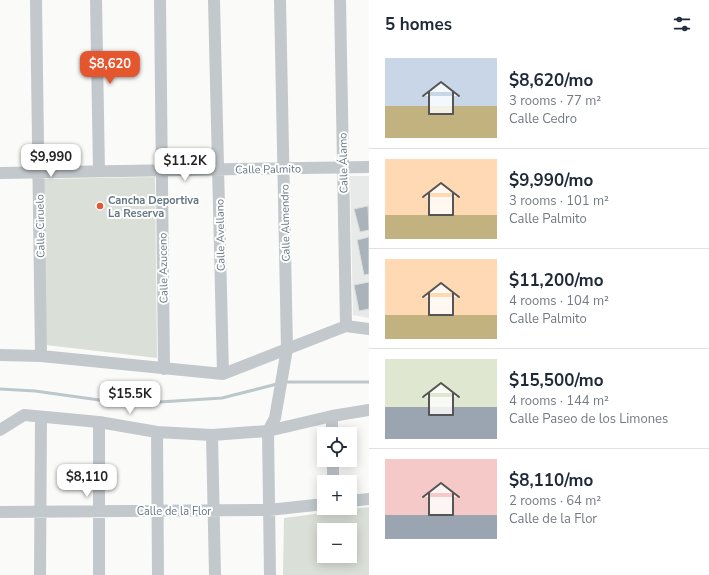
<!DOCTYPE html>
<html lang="en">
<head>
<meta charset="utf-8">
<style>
	body { margin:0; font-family:"Nunito Sans",sans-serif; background:#f2f2f3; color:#1f2937; height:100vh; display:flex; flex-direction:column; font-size:15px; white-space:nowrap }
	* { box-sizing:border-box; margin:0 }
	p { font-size:13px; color:#747a83 }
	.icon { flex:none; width:22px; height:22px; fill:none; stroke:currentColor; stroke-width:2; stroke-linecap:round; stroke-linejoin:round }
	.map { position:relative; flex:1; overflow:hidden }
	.sheet { display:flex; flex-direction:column; background:#fff; width:340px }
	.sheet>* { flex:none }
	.buttons { position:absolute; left:317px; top:427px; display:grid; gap:8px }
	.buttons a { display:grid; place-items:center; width:40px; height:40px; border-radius:0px; background:#fff; box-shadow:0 2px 10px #0003; font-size:20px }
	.price { position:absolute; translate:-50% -34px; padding:0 9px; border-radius:8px; background:#fff; color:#222; font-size:13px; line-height:26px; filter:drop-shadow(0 1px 2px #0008) }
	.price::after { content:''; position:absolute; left:50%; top:24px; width:12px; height:9px; margin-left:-6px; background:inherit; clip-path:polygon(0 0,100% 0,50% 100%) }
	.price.selected { background:#e4572e; color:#fff }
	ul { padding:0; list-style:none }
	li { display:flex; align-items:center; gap:12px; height:100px; padding:0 16px }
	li+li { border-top:1px solid #e0e1e3 }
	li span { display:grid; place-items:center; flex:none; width:112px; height:80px; border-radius:0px; color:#555 }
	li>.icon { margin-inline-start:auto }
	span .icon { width:48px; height:48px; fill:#fffc; stroke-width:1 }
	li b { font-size:17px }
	h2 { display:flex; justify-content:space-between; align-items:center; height:48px; padding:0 16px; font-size:17px }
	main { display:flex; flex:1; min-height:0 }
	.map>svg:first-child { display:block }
</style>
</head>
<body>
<main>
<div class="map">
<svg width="369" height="575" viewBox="0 0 369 575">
	<rect width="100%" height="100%" fill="#fafaf8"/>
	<path fill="#e8e9e9" d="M 350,176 L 369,176 L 369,318 L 353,315 Z"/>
	<path fill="#dadfd7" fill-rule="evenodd" d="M 155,177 L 157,358 L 46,345 L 44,179 Z
		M 369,507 L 369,575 L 283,575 L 284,518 ZM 324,530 L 350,530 L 350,556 L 324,556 Z"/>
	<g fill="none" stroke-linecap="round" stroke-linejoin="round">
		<path stroke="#bbc7cb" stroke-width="3" d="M 285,382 L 369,382
			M 0,389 L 35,391 L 128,404 L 222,398 L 277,384"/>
	</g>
	<path fill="#aab3b9" stroke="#dcdcda" d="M 368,206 L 369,230 L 360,232 L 354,209 Z
		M 369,237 L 369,274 L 364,275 L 357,240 Z
		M 369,282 L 369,309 L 359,311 L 354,285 Z"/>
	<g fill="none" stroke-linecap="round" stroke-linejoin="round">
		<path stroke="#c3c8cc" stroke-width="12" d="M 36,0 L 41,356
			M 96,0 L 99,171
			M 160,0 L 164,369
			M 214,0 L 223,374
			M 340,0 L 346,326
			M 0,173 L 369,167
			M 0,355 L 41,356 L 223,374 L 346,326 L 369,329
			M 332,416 L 332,434
			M 0,430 L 24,415 L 99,422 L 157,432 L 212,435 L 268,431 L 332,416 L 369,410
			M 157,432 L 158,575
			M 212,435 L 215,575
			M 333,460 L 333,482
			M 350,501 L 369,499
			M 0,512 L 269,510 L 324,504
			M 40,575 L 41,417
			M 99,575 L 99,422
			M 270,575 L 268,431 L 275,418 L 287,349 L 280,0"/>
	</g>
	<circle fill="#e4572e" stroke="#fff" stroke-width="1.5" cx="100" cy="206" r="4"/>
	<g text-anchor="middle" stroke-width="4" stroke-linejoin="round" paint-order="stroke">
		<g font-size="11" fill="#657683" stroke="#fff">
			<text transform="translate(343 163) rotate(-91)" y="4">Calle Álamo</text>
			<text transform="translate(268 169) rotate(-1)" y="4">Calle Palmito</text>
			<text transform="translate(285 223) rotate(-91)" y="4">Calle Almendro</text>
			<text transform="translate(40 226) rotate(-91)" y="4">Calle Ciruelo</text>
			<text transform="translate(220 235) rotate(-91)" y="4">Calle Avellano</text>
			<text transform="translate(163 268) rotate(-91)" y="4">Calle Azuceno</text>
			<text x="174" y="515">Calle de la Flor</text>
		</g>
		<g font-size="11" font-weight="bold" fill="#657683" stroke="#fff" text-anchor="start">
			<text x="108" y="204">Cancha Deportiva<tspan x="108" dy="13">La Reserva</tspan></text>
		</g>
	</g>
</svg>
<div class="buttons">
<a><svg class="icon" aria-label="locate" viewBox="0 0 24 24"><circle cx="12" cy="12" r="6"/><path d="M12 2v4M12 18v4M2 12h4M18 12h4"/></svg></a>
<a>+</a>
<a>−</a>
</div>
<b class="price selected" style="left:110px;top:85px">$8,620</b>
<b class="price" style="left:51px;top:178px">$9,990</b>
<b class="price" style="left:185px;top:182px">$11.2K</b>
<b class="price" style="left:130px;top:415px">$15.5K</b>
<b class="price" style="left:87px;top:498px">$8,110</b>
</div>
<section class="sheet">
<h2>5 homes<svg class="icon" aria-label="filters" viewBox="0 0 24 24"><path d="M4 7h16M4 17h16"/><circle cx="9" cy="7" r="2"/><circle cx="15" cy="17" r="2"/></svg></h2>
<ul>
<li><span style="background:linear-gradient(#c9d6e8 60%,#c2b280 0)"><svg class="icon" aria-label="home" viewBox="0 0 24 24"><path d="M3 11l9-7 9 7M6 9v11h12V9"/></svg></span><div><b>$8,620/mo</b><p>3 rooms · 77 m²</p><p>Calle Cedro</p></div></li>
<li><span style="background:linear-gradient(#ffd9b3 70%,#c2b280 0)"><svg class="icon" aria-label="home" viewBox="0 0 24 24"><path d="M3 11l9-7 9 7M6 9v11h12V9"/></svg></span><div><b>$9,990/mo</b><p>3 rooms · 101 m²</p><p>Calle Palmito</p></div></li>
<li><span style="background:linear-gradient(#ffd9b3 70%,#c2b280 0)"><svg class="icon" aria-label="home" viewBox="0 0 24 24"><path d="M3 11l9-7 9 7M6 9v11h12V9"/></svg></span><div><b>$11,200/mo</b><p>4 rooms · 104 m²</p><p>Calle Palmito</p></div></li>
<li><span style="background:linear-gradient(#dfe7d0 60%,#9aa5b1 0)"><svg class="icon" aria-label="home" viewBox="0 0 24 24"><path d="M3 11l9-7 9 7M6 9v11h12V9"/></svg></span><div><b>$15,500/mo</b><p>4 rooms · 144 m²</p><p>Calle Paseo de los Limones</p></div></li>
<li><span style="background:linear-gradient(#f6c9c9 70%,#9aa5b1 0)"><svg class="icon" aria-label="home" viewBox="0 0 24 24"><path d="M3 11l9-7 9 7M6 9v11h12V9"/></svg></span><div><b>$8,110/mo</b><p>2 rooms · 64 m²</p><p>Calle de la Flor</p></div></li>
</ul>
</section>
</main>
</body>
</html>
